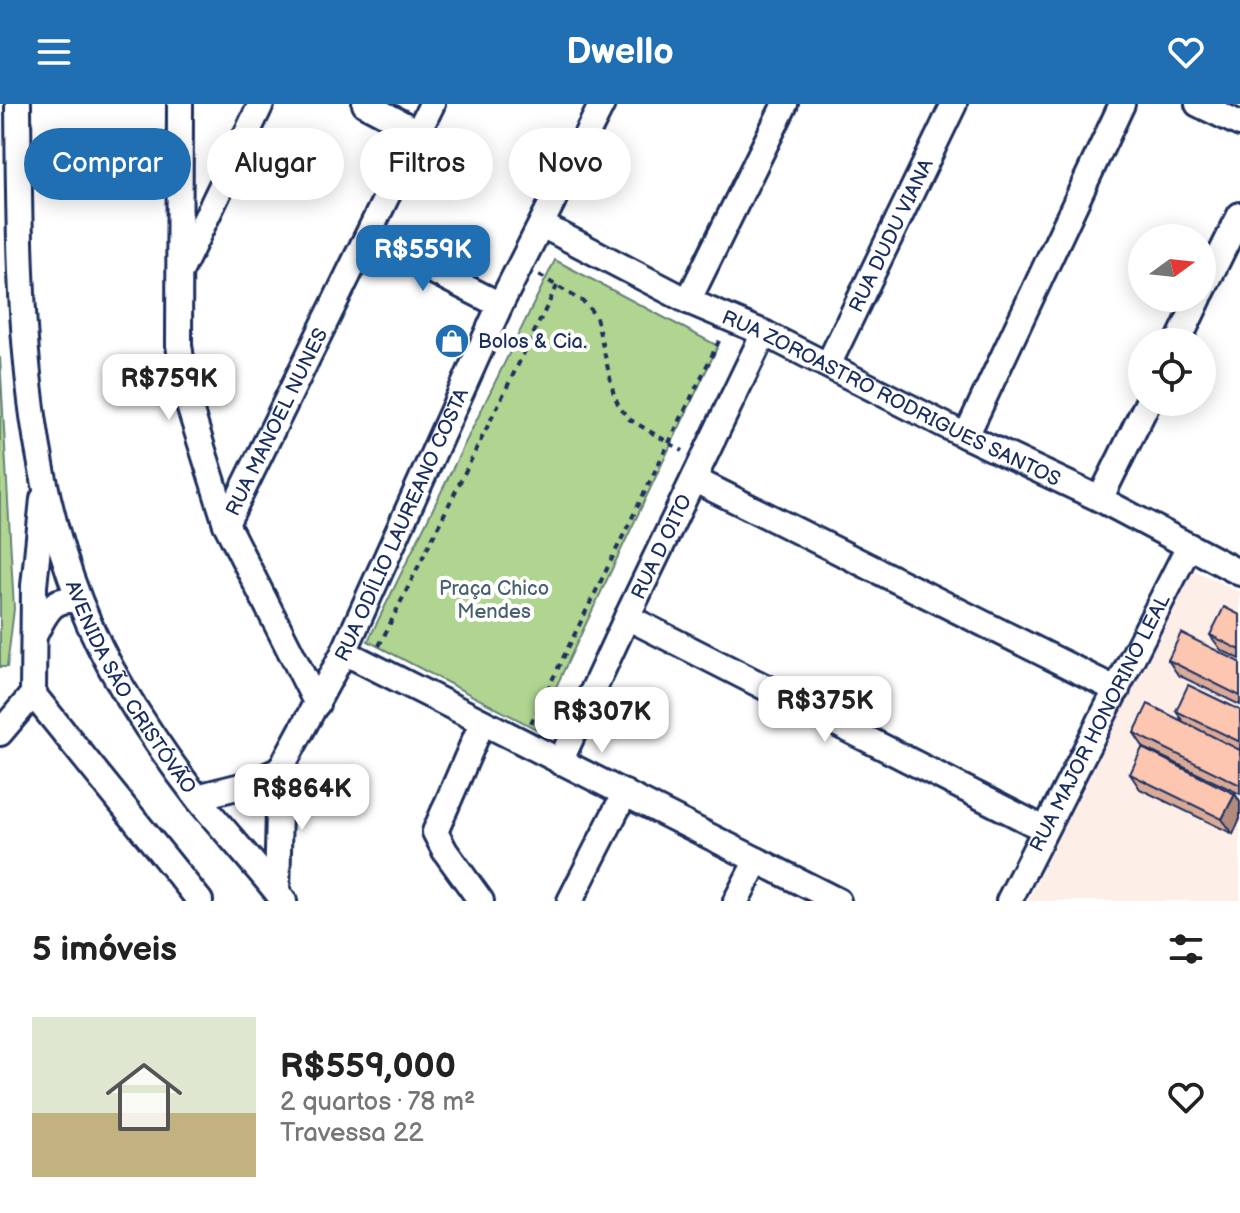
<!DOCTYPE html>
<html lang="pt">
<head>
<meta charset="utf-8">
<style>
	body { margin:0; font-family:"Balsamiq Sans",sans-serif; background:#f6f6f6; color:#222; height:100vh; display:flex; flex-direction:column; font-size:30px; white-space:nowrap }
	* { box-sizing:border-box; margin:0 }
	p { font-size:26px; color:#767676 }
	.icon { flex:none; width:44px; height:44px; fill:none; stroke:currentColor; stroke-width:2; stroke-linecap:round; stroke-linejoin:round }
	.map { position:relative; height:797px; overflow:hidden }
	.details { display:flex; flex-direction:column; background:#fff; flex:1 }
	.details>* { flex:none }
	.guide { position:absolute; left:24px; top:24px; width:800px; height:72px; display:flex; gap:16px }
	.needle { width:52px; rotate:75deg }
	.fabs { position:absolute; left:1128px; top:120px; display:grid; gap:16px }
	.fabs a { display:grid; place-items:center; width:88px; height:88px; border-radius:50%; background:#fff; box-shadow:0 4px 20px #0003; font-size:40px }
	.price { position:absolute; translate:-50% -68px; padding:0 18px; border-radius:16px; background:#fff; color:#222; font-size:26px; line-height:52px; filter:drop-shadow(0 2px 4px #0008) }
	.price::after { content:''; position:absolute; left:50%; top:48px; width:24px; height:18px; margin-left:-12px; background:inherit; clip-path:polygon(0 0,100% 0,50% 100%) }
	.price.on { background:#1f6fb2; color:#fff }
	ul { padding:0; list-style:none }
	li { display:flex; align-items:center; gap:24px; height:200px; padding:0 32px }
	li+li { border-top:2px solid #e0e0e0 }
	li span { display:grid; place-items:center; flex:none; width:224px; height:160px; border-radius:0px; color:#555 }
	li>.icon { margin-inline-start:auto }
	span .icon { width:96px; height:96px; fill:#fffc; stroke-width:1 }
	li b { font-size:34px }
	h2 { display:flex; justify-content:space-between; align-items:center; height:96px; padding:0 32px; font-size:34px }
	.chip { padding:0 28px; border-radius:36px; background:#fff; box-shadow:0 4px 20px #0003; font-size:28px; line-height:72px }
	.chip.on { background:#1f6fb2; color:#fff }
	header { display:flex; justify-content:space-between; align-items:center; height:104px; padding:0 32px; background:#1f6fb2; color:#fff; font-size:36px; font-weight:800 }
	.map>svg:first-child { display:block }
</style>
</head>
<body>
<header><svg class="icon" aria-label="menu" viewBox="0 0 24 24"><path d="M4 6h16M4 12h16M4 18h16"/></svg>Dwello<svg class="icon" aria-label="heart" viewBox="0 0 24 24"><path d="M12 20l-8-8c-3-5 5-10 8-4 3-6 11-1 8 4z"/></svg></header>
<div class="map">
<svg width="1240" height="797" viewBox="0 0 1240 797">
	<rect width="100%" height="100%" fill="#fff"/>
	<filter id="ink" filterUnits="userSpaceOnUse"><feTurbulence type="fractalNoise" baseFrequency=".0125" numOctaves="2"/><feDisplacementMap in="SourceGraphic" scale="16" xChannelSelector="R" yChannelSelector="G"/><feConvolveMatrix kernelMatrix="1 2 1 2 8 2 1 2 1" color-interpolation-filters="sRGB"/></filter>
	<g filter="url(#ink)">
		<path fill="#feeee8" d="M 1187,463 L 1240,488 L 1240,797 L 1028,797 Z"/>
		<path fill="#b0d591" stroke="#668278" stroke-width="2" d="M 555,156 L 718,242 L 536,625 L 368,537 Z
			M 0,253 L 14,505 L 7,563 L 0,563 Z"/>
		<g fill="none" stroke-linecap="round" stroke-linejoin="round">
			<g stroke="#1b2f5e" stroke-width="30">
				<g id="minor">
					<path id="s1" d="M 18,0 C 20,197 17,410 123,585 C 145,622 171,660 198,695 C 226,729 257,762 284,797"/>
					<path d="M 180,0 L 179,241 L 187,295 L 226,420 L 317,600"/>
					<path d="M 365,0 L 418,28"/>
					<path d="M 1198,0 L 1240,20"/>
					<path id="s2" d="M 542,121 L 688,197 L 764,229 L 966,332 L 1100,395 L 1240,469"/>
					<path d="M 368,134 L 500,201"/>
					<path d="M 182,164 L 261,0"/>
					<path d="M 1202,188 L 1240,111"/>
					<path d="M 688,197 L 785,0"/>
					<path d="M 1178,238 L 1199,194"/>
					<path id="s3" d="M 828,261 L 954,0"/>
					<path d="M 966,332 L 1122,0"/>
					<path d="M 695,376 L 1117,586"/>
					<path d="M 1100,395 L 1148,298"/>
					<path id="s4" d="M 226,420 L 432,0"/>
					<path d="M 627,513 L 1044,725"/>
					<path d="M 35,530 C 45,510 53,491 78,497"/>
					<path d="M 344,548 L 838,797"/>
					<path d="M 33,590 L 200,797"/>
					<path d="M 0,629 L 33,590 L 34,482 L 43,395"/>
					<path id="s5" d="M 560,658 L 627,513 L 764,229"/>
					<path d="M 197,693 L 249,680 L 280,666"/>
					<path id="s6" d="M 277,788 L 280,666 L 344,548 L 500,201 L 602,0"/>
					<path d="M 481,797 L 445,747 L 435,728 L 482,619"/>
					<path d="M 570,797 L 625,689"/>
					<path d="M 736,797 L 757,756"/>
					<path id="s7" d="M 1009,797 L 1189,442"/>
				</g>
			</g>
			<path stroke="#1b2f5e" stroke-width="4" stroke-dasharray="6 6" stroke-linecap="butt" d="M 539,171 L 585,199 L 596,213 L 614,291 L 620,304 L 629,315 L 683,347
				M 379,542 L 557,182
				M 531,619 L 720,235"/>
			<use href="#minor" stroke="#fff" stroke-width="24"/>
		</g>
		<path fill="#daaa98" stroke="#1b2f5e" stroke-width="2" d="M 1240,511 L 1240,555 L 1221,546 L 1210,531 Z
			M 1168,556 L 1240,558 L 1240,601 L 1178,571 Z
			M 1240,606 L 1240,690 L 1144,644 L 1134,629 L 1183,618 L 1176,607 Z
			M 1130,670 L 1235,690 L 1240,698 L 1240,715 L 1233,730 L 1140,685 Z"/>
		<path fill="#b18b7c" stroke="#1b2f5e" stroke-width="2" d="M 1235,690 L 1240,698 L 1240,715 L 1233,730 L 1222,715 Z"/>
		<path fill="#fdc6b1" stroke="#1b2f5e" stroke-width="2" d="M 1224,503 L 1240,511 L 1240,546 L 1210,531 Z
			M 1181,529 L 1240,558 L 1240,592 L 1168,556 Z
			M 1188,581 L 1240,606 L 1240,638 L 1176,607 Z
			M 1148,600 L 1240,646 L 1240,681 L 1134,629 Z
			M 1142,644 L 1235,690 L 1222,715 L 1130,670 Z"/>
	</g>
	<defs>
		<g id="shop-disc" transform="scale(1.8)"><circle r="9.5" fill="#1f6fb2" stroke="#fff"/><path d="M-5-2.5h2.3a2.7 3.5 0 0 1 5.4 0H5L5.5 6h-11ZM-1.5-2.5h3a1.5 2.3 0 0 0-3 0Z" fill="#fff"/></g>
	</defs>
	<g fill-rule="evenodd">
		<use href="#shop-disc" x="452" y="237"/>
	</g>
	<g text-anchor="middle" stroke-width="8" stroke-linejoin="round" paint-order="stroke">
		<g font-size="20" fill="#1b2f5e" stroke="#fff">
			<text dy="7" stroke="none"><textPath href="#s3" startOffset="144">RUA DUDU VIANA</textPath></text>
			<text dy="7" stroke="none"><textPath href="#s2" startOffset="390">RUA ZOROASTRO RODRIGUES SANTOS</textPath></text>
			<text dy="7" stroke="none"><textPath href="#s4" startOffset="114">RUA MANOEL NUNES</textPath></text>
			<text dy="7" stroke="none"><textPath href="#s6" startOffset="396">RUA ODÍLIO LAUREANO COSTA</textPath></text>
			<text dy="7" stroke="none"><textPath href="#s5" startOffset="238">RUA D OITO</textPath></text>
			<text dy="7" stroke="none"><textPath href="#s1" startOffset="604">AVENIDA SÃO CRISTÓVÃO</textPath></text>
			<text dy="7" stroke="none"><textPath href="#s7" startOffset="200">RUA MAJOR HONORINO LEAL</textPath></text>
		</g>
		<g font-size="20" fill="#1b2f5e" stroke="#fff" text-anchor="start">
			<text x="478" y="244">Bolos &amp; Cia.</text>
		</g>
		<g font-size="20" fill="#48616d" stroke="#fff">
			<text x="494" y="491">Praça Chico<tspan x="494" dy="23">Mendes</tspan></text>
		</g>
	</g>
</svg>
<div class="fabs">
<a><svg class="needle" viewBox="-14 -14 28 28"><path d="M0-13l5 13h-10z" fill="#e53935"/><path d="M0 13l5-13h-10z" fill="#767676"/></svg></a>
<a><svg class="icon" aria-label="locate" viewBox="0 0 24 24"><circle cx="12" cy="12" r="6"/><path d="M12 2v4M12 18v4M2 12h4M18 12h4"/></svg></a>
</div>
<b class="price on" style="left:423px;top:189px">R$559K</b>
<b class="price" style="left:169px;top:318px">R$759K</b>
<b class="price" style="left:825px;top:640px">R$375K</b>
<b class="price" style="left:602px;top:651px">R$307K</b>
<b class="price" style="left:302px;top:728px">R$864K</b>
<div class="guide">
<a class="chip on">Comprar</a>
<a class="chip">Alugar</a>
<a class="chip">Filtros</a>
<a class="chip">Novo</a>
</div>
</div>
<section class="details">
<h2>5 imóveis<svg class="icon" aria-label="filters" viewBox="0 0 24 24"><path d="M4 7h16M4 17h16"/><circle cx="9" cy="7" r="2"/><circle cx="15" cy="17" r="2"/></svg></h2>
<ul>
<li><span style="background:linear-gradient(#dfe7d0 60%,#c2b280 0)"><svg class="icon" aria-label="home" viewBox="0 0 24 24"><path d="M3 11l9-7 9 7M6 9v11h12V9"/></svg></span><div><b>R$559,000</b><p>2 quartos · 78 m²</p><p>Travessa 22</p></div><svg class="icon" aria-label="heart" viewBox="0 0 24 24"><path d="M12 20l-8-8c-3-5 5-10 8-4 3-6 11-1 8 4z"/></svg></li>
</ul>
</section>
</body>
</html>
